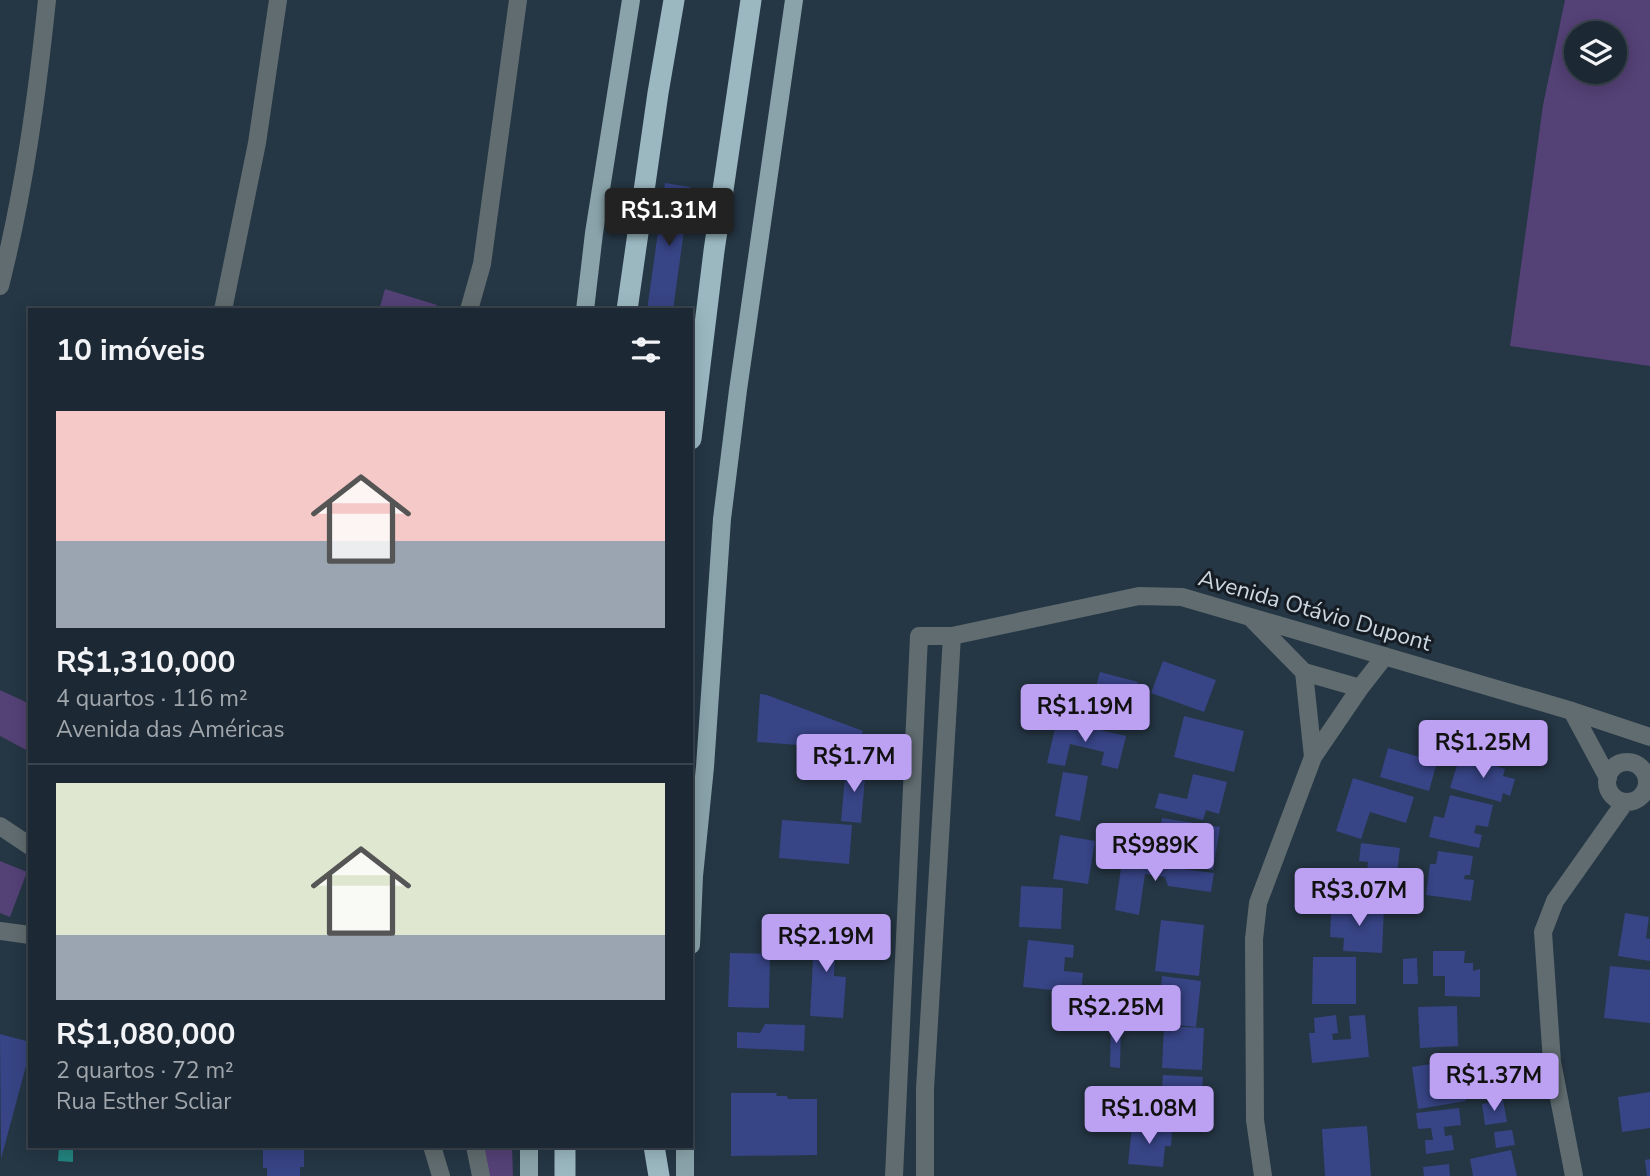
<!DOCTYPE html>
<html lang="pt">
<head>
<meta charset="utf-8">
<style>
	body { margin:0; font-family:"Nunito Sans",sans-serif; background:#25303b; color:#f1f3f6; height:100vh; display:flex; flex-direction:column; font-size:26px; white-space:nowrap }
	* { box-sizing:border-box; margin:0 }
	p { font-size:23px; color:#a0a6ac }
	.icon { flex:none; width:38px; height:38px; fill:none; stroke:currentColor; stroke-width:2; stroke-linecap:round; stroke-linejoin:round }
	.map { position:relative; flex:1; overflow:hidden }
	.panel { position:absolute; left:28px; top:308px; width:665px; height:840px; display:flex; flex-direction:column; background:#1c2833; border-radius:0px; box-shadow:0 4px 18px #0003,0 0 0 2px #3a444e }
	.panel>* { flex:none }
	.controls { position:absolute; left:1564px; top:21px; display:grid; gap:14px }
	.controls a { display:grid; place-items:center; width:63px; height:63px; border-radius:50%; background:#1c2833; box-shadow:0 4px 18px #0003,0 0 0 2px #3a444e; font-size:35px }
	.price { position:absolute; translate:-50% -60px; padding:0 16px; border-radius:7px; background:#bca0f2; color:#111; font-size:23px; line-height:46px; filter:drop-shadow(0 2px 4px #0008) }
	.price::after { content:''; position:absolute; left:50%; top:42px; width:21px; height:16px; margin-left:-10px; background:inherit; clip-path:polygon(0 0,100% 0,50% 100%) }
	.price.on { background:#222; color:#fff }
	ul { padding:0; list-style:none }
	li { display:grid; align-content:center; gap:14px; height:371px; padding:0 28px }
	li+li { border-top:2px solid #3a444e }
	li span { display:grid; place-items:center; height:217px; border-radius:0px; color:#555 }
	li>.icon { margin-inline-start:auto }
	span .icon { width:126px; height:126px; fill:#fffc; stroke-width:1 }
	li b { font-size:30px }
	h2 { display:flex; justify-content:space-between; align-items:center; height:84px; padding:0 28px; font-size:30px }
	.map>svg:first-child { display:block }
</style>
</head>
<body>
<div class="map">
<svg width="1650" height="1176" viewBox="0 0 1650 1176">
	<rect width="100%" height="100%" fill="#253644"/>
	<path fill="#544176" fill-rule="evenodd" d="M 1565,0 L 1650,0 L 1650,366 L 1510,346 L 1543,105 ZM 1577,33 L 1615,33 L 1615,72 L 1577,72 Z
		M 385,289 L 437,305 L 436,310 L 379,310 Z
		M 0,690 L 30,704 L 30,752 L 0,736 Z
		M 0,861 L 27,872 L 10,917 L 0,913 Z
		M 482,1146 L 512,1146 L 513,1176 L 489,1176 Z"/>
	<path fill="#238580" d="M 59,1146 L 73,1146 L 73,1162 L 58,1161 Z"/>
	<path fill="#374485" d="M 665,183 L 690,187 L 673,310 L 647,310 Z
		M 1163,661 L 1216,680 L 1204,712 L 1151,693 Z
		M 1100,672 L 1138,682 L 1128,720 L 1090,710 Z
		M 760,694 L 767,695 L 863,731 L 851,764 L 798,745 L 757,742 Z
		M 1184,716 L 1244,731 L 1234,772 L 1174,757 Z
		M 1057,720 L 1126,736 L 1118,769 L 1101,765 L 1104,752 L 1070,744 L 1065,766 L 1047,763 Z
		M 1388,748 L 1437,762 L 1429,791 L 1380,777 Z
		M 1482,755 L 1497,760 L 1495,766 L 1505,769 L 1503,776 L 1515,779 L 1510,796 L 1503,793 L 1501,802 L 1450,788 L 1458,762 L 1479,767 Z
		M 846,766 L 866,767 L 861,823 L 841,821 Z
		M 1063,772 L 1088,776 L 1080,821 L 1055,816 Z
		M 1193,774 L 1227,782 L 1219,814 L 1206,810 L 1203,820 L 1155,808 L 1159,793 L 1187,799 Z
		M 1353,778 L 1414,797 L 1406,823 L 1370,812 L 1361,839 L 1336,831 Z
		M 1450,795 L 1493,805 L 1488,827 L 1476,825 L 1474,833 L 1482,835 L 1479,848 L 1429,837 L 1434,816 L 1444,818 Z
		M 1162,818 L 1220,827 L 1213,870 L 1183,865 L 1185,852 L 1157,847 Z
		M 782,820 L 852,825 L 849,864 L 779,858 Z
		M 1060,835 L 1095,841 L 1088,884 L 1053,879 Z
		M 1361,843 L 1400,848 L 1394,898 L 1375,895 L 1372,902 L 1332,897 L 1338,885 L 1365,888 L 1368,862 L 1359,861 Z
		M 1438,851 L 1473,856 L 1470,875 L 1465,875 L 1464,879 L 1474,880 L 1471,901 L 1426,895 L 1430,864 L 1436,864 Z
		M 1122,861 L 1214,873 L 1211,892 L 1168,886 L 1165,877 L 1145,874 L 1139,915 L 1115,910 Z
		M 1021,886 L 1063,888 L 1061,929 L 1019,927 Z
		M 1345,905 L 1384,907 L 1382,953 L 1343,951 L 1344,938 L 1330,937 L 1331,913 L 1344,914 Z
		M 1625,913 L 1649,917 L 1646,938 L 1650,939 L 1650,961 L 1618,956 Z
		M 1161,920 L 1204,925 L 1199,976 L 1155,971 Z
		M 815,921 L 837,922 L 834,976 L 846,977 L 843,1018 L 810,1016 Z
		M 1028,940 L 1074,945 L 1073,958 L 1065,957 L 1064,971 L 1083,973 L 1081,993 L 1023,987 Z
		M 1433,951 L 1465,951 L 1464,963 L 1473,963 L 1473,971 L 1480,969 L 1480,997 L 1445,996 L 1445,976 L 1433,976 Z
		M 730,953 L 770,954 L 769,1008 L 728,1007 Z
		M 1313,957 L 1356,957 L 1356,1004 L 1312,1004 Z
		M 1417,958 L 1418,984 L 1403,984 L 1403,959 Z
		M 1610,966 L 1650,970 L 1650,1023 L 1604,1018 Z
		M 1162,976 L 1201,981 L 1196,1027 L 1115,1018 L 1118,995 L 1160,999 Z
		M 1457,1006 L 1458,1046 L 1420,1048 L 1418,1007 Z
		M 1336,1015 L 1338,1033 L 1332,1034 L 1333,1040 L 1351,1039 L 1349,1016 L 1365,1015 L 1369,1057 L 1312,1063 L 1309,1033 L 1315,1033 L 1314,1018 Z
		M 1111,1022 L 1121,1022 L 1120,1068 L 1110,1067 Z
		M 765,1024 L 805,1025 L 804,1051 L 737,1048 L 737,1032 L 760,1033 Z
		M 1164,1026 L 1204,1028 L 1202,1070 L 1162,1068 Z
		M 0,1034 L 30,1042 L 30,1051 L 1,1159 Z
		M 1468,1058 L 1469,1067 L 1461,1069 L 1466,1101 L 1418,1109 L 1412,1067 Z
		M 1163,1075 L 1203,1077 L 1200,1122 L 1110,1116 L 1110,1092 L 1115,1091 L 1130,1108 L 1150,1111 L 1161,1101 Z
		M 1650,1092 L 1650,1128 L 1622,1132 L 1618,1097 Z
		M 731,1093 L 777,1093 L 776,1096 L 787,1096 L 788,1099 L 817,1099 L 817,1155 L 731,1156 Z
		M 1503,1100 L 1507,1122 L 1485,1125 L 1482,1104 Z
		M 1459,1108 L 1461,1125 L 1444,1127 L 1445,1136 L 1452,1135 L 1454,1150 L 1426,1154 L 1425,1140 L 1433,1140 L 1431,1128 L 1418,1129 L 1416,1113 Z
		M 1132,1126 L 1172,1129 L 1171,1146 L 1165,1146 L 1163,1167 L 1128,1164 Z
		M 1367,1126 L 1371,1176 L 1325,1176 L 1322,1129 Z
		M 1512,1130 L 1515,1145 L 1496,1148 L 1494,1132 Z
		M 263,1146 L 304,1146 L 304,1167 L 300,1167 L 300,1176 L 267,1176 L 267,1168 L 263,1168 Z
		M 1511,1150 L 1517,1176 L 1473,1176 L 1470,1159 Z
		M 1650,1159 L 1650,1176 L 1647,1176 L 1645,1160 Z
		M 1449,1164 L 1450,1176 L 1424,1176 L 1423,1167 Z"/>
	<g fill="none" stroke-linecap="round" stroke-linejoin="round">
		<path stroke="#606c6f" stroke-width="18" d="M 0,286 C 24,192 37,96 47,0
			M 223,310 L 257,143 L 278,0
			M 469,310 L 482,264 L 518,0
			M 1251,618 L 1304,672 L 1313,757
			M 1304,672 L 1360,688
			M 1572,711 L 1608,778
			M1607 782a20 20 0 1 1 40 0a20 20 0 1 1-40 0Z
			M 0,826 L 30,846
			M 0,931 L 30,935
			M 432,1146 L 441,1176
			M 475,1146 L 481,1176
			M 894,1176 L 919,636 L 952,636 L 1139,596 L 1182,597 L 1572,711 L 1650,737
			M 925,1176 L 925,1089 L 952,636
			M 1263,1176 L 1255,1120 L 1254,939 L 1258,903 L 1313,757 L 1360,688 L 1385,656
			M 1574,1176 L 1552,1062 L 1543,932 L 1555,901 L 1625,802"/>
		<path stroke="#8aa3aa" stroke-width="18" d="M 585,310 L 594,233 L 631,0
			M 691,945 L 694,876 L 705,767 L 722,519 L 738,390 L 794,0
			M 529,1146 L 529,1176
			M 685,1176 L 685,1146"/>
		<path stroke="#9bb8c1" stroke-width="21" d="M 627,310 L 658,93 L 674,0
			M 691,439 L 714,251 L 751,0
			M 654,1146 L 659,1176
			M 565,1176 L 565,1146"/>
	</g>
	<g text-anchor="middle" stroke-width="6" stroke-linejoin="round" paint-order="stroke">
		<g font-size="23" fill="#cdd7e1" stroke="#151c23">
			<text transform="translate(1315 610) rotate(16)" y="8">Avenida Otávio Dupont</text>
		</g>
	</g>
</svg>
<div class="controls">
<a><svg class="icon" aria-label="layers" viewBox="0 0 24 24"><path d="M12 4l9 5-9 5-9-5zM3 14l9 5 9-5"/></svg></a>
</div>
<b class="price on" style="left:669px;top:248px">R$1.31M</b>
<b class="price" style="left:1085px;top:744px">R$1.19M</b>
<b class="price" style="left:1483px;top:780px">R$1.25M</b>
<b class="price" style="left:854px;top:794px">R$1.7M</b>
<b class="price" style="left:1155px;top:883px">R$989K</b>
<b class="price" style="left:1359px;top:928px">R$3.07M</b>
<b class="price" style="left:826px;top:974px">R$2.19M</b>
<b class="price" style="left:1116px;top:1045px">R$2.25M</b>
<b class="price" style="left:1494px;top:1113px">R$1.37M</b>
<b class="price" style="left:1149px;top:1146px">R$1.08M</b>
<section class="panel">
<h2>10 imóveis<svg class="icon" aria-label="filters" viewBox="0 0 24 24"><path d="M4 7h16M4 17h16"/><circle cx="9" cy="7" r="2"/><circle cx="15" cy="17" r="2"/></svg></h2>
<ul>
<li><span style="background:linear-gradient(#f6c9c9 60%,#9aa5b1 0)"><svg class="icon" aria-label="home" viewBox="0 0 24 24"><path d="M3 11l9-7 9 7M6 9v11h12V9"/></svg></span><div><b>R$1,310,000</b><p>4 quartos · 116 m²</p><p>Avenida das Américas</p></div></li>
<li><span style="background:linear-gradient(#dfe7d0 70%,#9aa5b1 0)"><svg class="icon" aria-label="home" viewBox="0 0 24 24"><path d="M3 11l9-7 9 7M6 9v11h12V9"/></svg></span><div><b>R$1,080,000</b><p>2 quartos · 72 m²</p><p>Rua Esther Scliar</p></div></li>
</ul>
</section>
</div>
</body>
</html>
